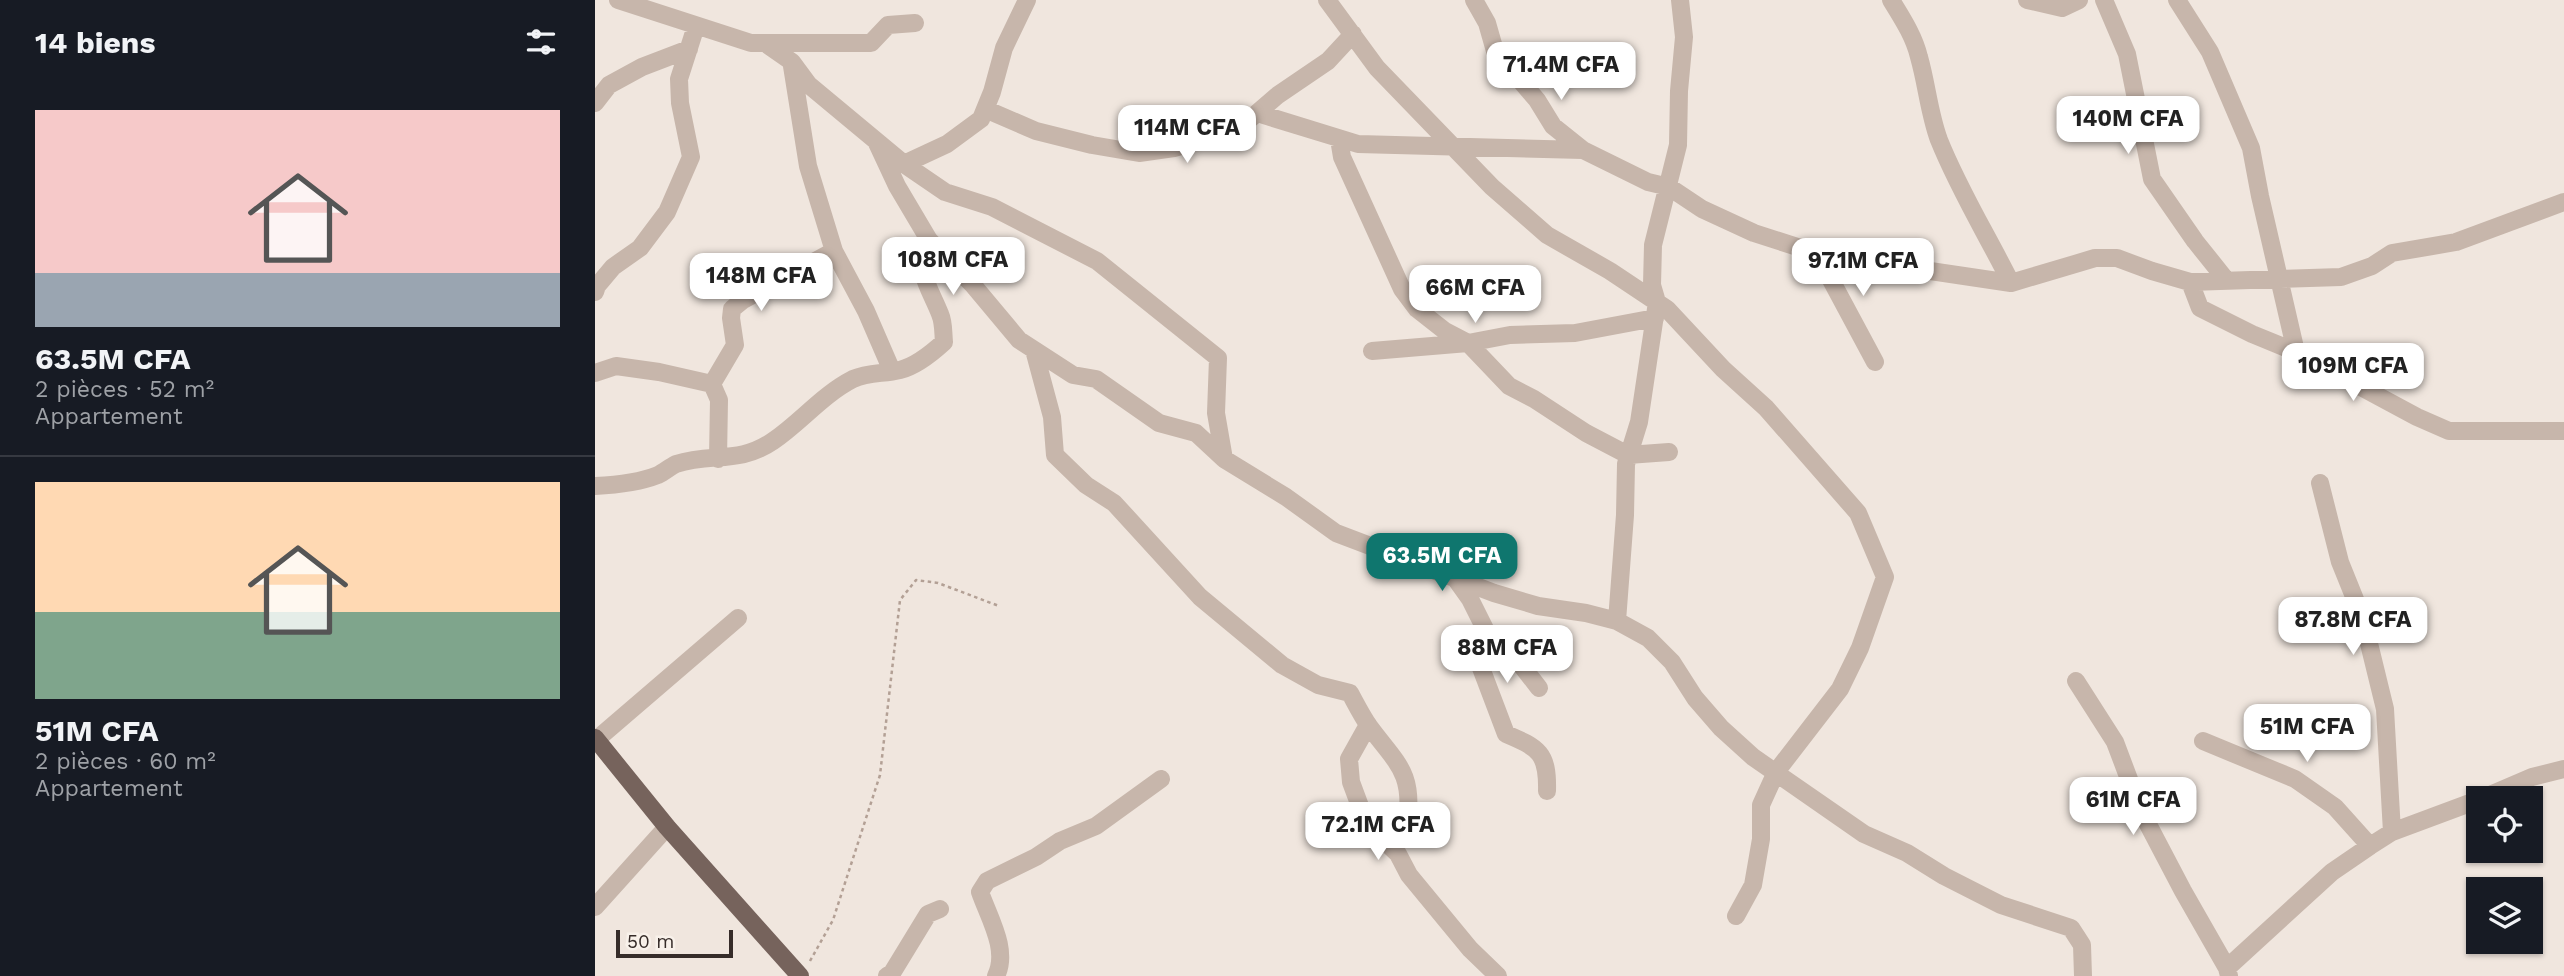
<!DOCTYPE html>
<html lang="fr">
<head>
<meta charset="utf-8">
<style>
	body { margin:0; font-family:"Work Sans",sans-serif; background:#20242c; color:#f1f3f6; height:100vh; display:flex; flex-direction:column; font-size:26px; white-space:nowrap }
	* { box-sizing:border-box; margin:0 }
	p { font-size:23px; color:#9ea1a6 }
	.icon { flex:none; width:38px; height:38px; fill:none; stroke:currentColor; stroke-width:2; stroke-linecap:round; stroke-linejoin:round }
	.map { position:relative; flex:1; overflow:hidden }
	.drawer { display:flex; flex-direction:column; background:#171b24; width:595px }
	.drawer>* { flex:none }
	.buttons { position:absolute; left:1871px; top:786px; display:grid; gap:14px }
	.buttons a { display:grid; place-items:center; width:77px; height:77px; border-radius:0px; background:#171b24; box-shadow:0 2px 5px #0004; font-size:35px }
	.scale { position:absolute; left:21px; bottom:18px; width:117px; box-sizing:border-box; padding-left:7px; border:4px solid #362c29; border-top:0; font-size:19px; line-height:24px; white-space:nowrap; color:#362c29; -webkit-text-stroke:5px #f8f1ea; paint-order:stroke }
	.price { position:absolute; translate:-50% -60px; padding:0 16px; border-radius:14px; background:#fff; color:#222; font-size:23px; line-height:46px; filter:drop-shadow(0 2px 4px #0008) }
	.price::after { content:''; position:absolute; left:50%; top:42px; width:21px; height:16px; margin-left:-10px; background:inherit; clip-path:polygon(0 0,100% 0,50% 100%) }
	.price.current { background:#0f766e; color:#fff }
	ul { padding:0; list-style:none }
	li { display:grid; align-content:center; gap:14px; height:371px; padding:0 35px }
	li+li { border-top:2px solid #363941 }
	li span { display:grid; place-items:center; height:217px; border-radius:0px; color:#555 }
	li>.icon { margin-inline-start:auto }
	span .icon { width:126px; height:126px; fill:#fffc; stroke-width:1 }
	li b { font-size:30px }
	h2 { display:flex; justify-content:space-between; align-items:center; height:84px; padding:0 35px; font-size:30px }
	main { display:flex; flex:1; min-height:0 }
	.map>svg:first-child { display:block }
</style>
</head>
<body>
<main>
<section class="drawer">
<h2>14 biens<svg class="icon" aria-label="filters" viewBox="0 0 24 24"><path d="M4 7h16M4 17h16"/><circle cx="9" cy="7" r="2"/><circle cx="15" cy="17" r="2"/></svg></h2>
<ul>
<li><span style="background:linear-gradient(#f6c9c9 75%,#9aa5b1 0)"><svg class="icon" aria-label="home" viewBox="0 0 24 24"><path d="M3 11l9-7 9 7M6 9v11h12V9"/></svg></span><div><b>63.5M CFA</b><p>2 pièces · 52 m²</p><p>Appartement</p></div></li>
<li><span style="background:linear-gradient(#ffd9b3 60%,#7fa58c 0)"><svg class="icon" aria-label="home" viewBox="0 0 24 24"><path d="M3 11l9-7 9 7M6 9v11h12V9"/></svg></span><div><b>51M CFA</b><p>2 pièces · 60 m²</p><p>Appartement</p></div></li>
</ul>
</section>
<div class="map">
<svg width="1969" height="976" viewBox="0 0 1969 976">
	<rect width="100%" height="100%" fill="#f0e6de"/>
	<g fill="none" stroke-linecap="round" stroke-linejoin="round">
		<path stroke="#b3a095" stroke-width="2.5" stroke-dasharray="3.5 3.5" stroke-linecap="butt" d="M 215,961 L 238,920 L 285,775 L 305,600 L 321,580 L 343,583 L 404,606"/>
		<path stroke="#c7b6ab" stroke-width="18" d="M 23,0 L 156,43 L 276,43 L 293,25 L 320,23
			M 732,0 L 782,68 L 897,187 L 952,235 L 1015,271 L 1072,309 L 1128,369 L 1171,408 L 1263,513 L 1290,577 L 1265,648 L 1245,689 L 1181,772 L 1166,805 L 1166,839 L 1158,885 L 1141,916
			M 879,0 L 892,23 L 900,51 L 942,100 L 958,126 L 988,150 L 1053,182 L 1074,187 L 1107,209 L 1159,233 L 1212,250 L 1255,259 L 1416,283 L 1500,258 L 1522,258 L 1557,271 L 1595,282 L 1746,277 L 1777,266 L 1797,253 L 1861,242 L 1969,202
			M 1296,0 C 1307,18 1319,36 1324,57 C 1332,85 1334,113 1344,140 C 1364,190 1392,235 1416,283
			M 1432,0 L 1467,8 L 1484,0
			M 1509,0 L 1532,54 L 1557,179 L 1600,241 L 1632,281
			M 1582,0 L 1615,52 L 1656,148 L 1665,196 L 1701,352
			M 170,43 L 197,62 L 214,85 L 309,164 L 350,192 L 397,207 L 502,261 L 623,358 L 621,413 L 629,459
			M 197,66 L 213,166 L 239,251 L 271,311 L 297,371
			M 0,103 L 14,85 L 47,67 L 94,49
			M 390,109 L 441,131 L 497,145 L 544,153 L 579,148 L 620,136 L 655,119 L 683,95 L 733,61 L 758,34
			M 662,113 L 763,144 L 988,150
			M 744,139 L 747,157 L 807,289 L 822,309 L 850,331 L 873,343 L 914,386 L 939,399 L 991,433 L 1033,455 L 1074,452
			M 281,141 L 302,186 L 334,240 L 378,285 L 424,340 L 478,375 L 501,379 L 564,423 L 601,433 L 629,459 L 691,497 L 741,533 L 899,593 L 943,606 L 991,613 L 1022,621 L 1053,638 L 1077,662 L 1100,698 L 1126,728 L 1158,757 L 1269,834 L 1312,853 L 1349,876 L 1406,905 L 1476,928 L 1487,945 L 1488,976
			M 309,164 L 352,144 L 386,119 L 397,92 L 409,48 L 432,0
			M 1221,252 L 1280,362
			M 1595,282 L 1605,308 L 1657,334 L 1701,352 L 1822,417 L 1854,431 L 1969,431
			M 0,292 L 2,286 L 18,267 L 45,248 L 72,212 L 96,157 L 85,103 L 84,79 L 101,26
			M 439,350 L 457,417 L 460,455 L 491,485 L 519,503 L 605,597 L 687,665 L 723,685 L 755,693 C 761,704 767,716 774,726 C 802,764 819,772 812,824
			M 777,351 L 873,343 L 915,335 L 980,333 L 1060,318
			M 0,373 L 21,366 L 64,372 L 117,384 L 124,400 L 123,459
			M 117,384 L 140,345 L 136,318 L 137,309 L 148,300 L 239,251
			M 1725,483 L 1745,562 L 1768,619 L 1790,709 L 1797,832
			M 0,486 C 21,485 43,483 63,475 C 69,472 75,467 81,464 C 117,452 143,465 178,441 C 206,422 227,395 258,379 C 273,372 289,374 305,370 C 321,366 337,353 349,342 C 348,333 349,323 345,314 C 336,291 322,272 327,246 L 334,240
			M 860,578 L 875,599 L 894,637 L 886,668 L 911,734 C 944,748 953,753 952,791
			M 1022,621 L 1030,515 L 1031,464 L 1044,422 L 1062,302 L 1057,285 L 1058,245 L 1083,145 L 1084,91 L 1089,37 L 1085,0
			M 894,637 L 923,661 L 944,688
			M 1481,681 L 1520,742 L 1546,811 L 1588,891 L 1632,968 L 1634,976
			M 773,725 L 754,759 L 756,782 L 769,817 L 784,836 L 803,854 L 814,875 L 875,949 L 903,976
			M 1,740 L 143,618
			M 1608,741 L 1700,779 L 1740,807 L 1775,846
			M 1888,798 L 1937,777 L 1969,769
			M 0,907 L 72,827
			M 1632,968 L 1737,872 L 1775,846 L 1797,832 L 1883,800
			M 292,976 L 297,973 L 333,914 L 345,909
			M 401,976 C 414,950 394,918 385,892 L 392,881 L 441,857 L 465,841 L 501,826 L 566,779"/>
		<path stroke="#76635c" stroke-width="18" d="M 0,738 L 72,827 L 205,976"/>
	</g>
</svg>
<div class="buttons">
<a><svg class="icon" aria-label="locate" viewBox="0 0 24 24"><circle cx="12" cy="12" r="6"/><path d="M12 2v4M12 18v4M2 12h4M18 12h4"/></svg></a>
<a><svg class="icon" aria-label="layers" viewBox="0 0 24 24"><path d="M12 4l9 5-9 5-9-5zM3 14l9 5 9-5"/></svg></a>
</div>
<div class="scale">50 m</div>
<b class="price" style="left:966px;top:102px">71.4M CFA</b>
<b class="price" style="left:1533px;top:156px">140M CFA</b>
<b class="price" style="left:592px;top:165px">114M CFA</b>
<b class="price" style="left:358px;top:297px">108M CFA</b>
<b class="price" style="left:1268px;top:298px">97.1M CFA</b>
<b class="price" style="left:166px;top:313px">148M CFA</b>
<b class="price" style="left:880px;top:325px">66M CFA</b>
<b class="price" style="left:1758px;top:403px">109M CFA</b>
<b class="price current" style="left:847px;top:593px">63.5M CFA</b>
<b class="price" style="left:1758px;top:657px">87.8M CFA</b>
<b class="price" style="left:912px;top:685px">88M CFA</b>
<b class="price" style="left:1712px;top:764px">51M CFA</b>
<b class="price" style="left:1538px;top:837px">61M CFA</b>
<b class="price" style="left:783px;top:862px">72.1M CFA</b>
</div>
</main>
</body>
</html>
